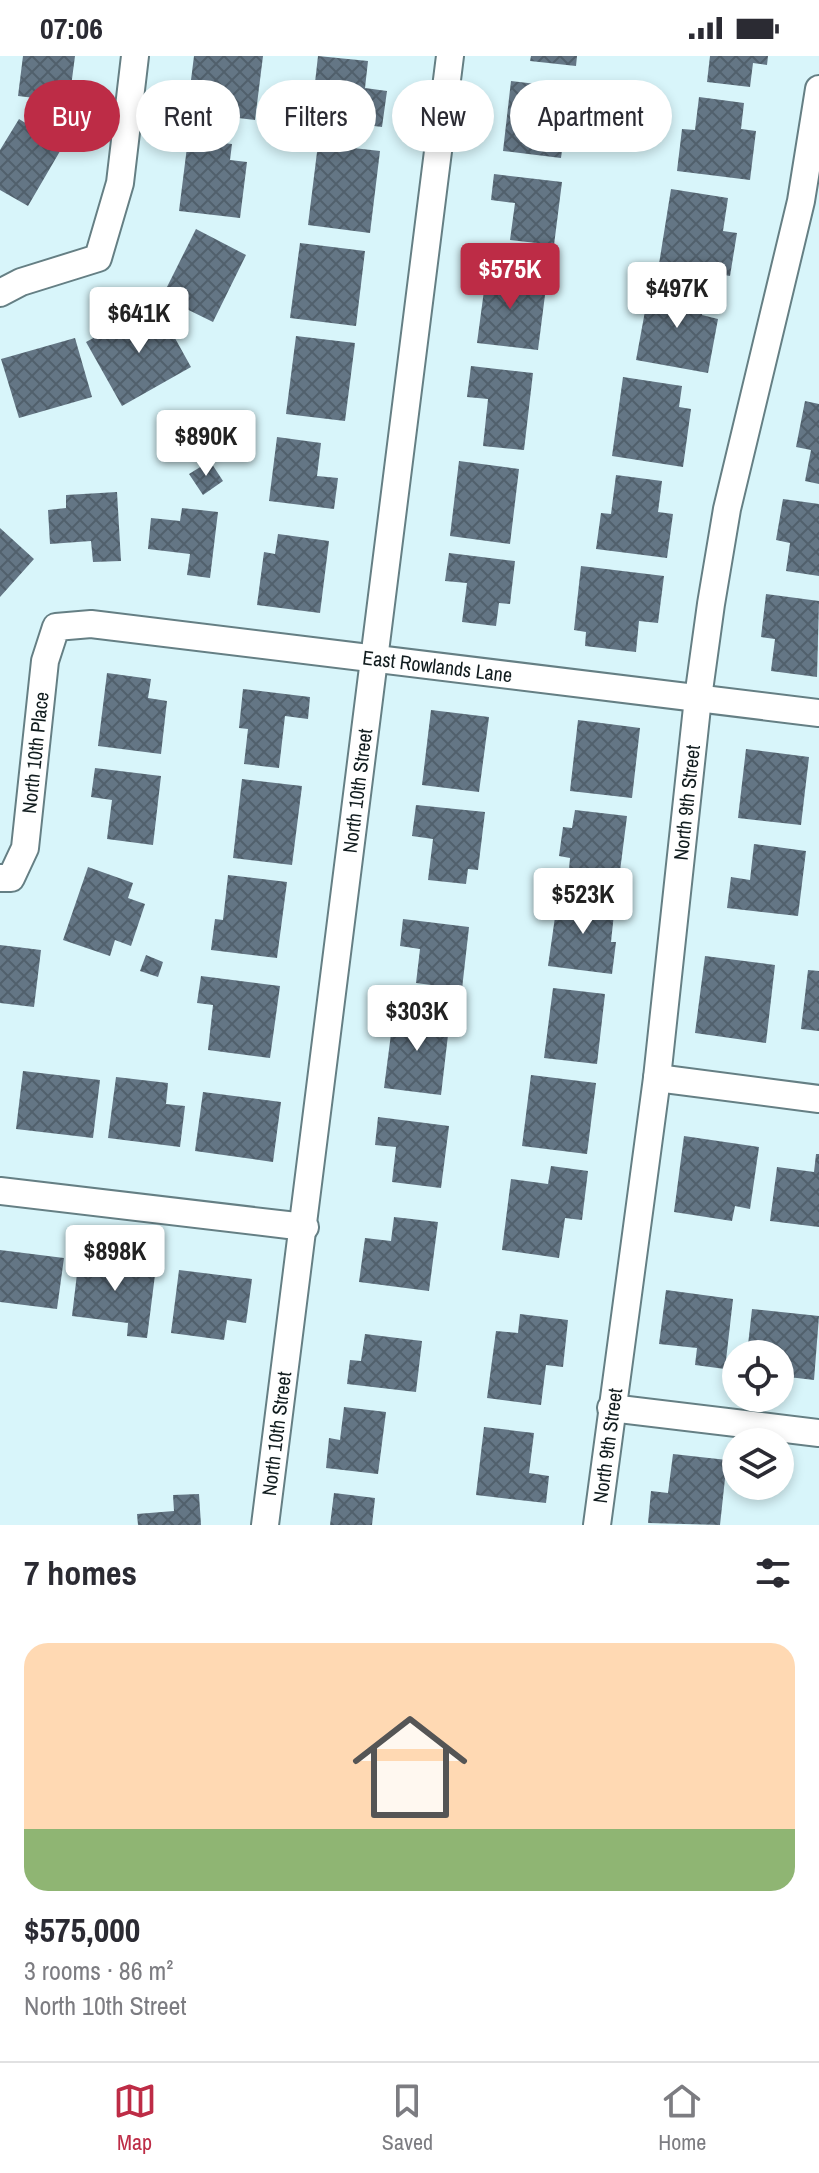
<!DOCTYPE html>
<html lang="en">
<head>
<meta charset="utf-8">
<style>
	body { margin:0; font-family:"Archivo Narrow",sans-serif; background:#f2f2f3; color:#2b2b33; height:100vh; display:flex; flex-direction:column; font-size:30px; white-space:nowrap }
	* { box-sizing:border-box; margin:0 }
	p { font-size:26px; color:#7c7c81 }
	.icon { flex:none; width:44px; height:44px; fill:none; stroke:currentColor; stroke-width:2; stroke-linecap:round; stroke-linejoin:round }
	.map { position:relative; height:1469px; overflow:hidden }
	.sheet { display:flex; flex-direction:column; background:#fff; flex:1 }
	.sheet>* { flex:none }
	.banner { position:absolute; left:24px; top:24px; width:772px; height:72px; display:flex; gap:16px }
	.controls { position:absolute; left:722px; top:1284px; display:grid; gap:16px }
	.controls a { display:grid; place-items:center; width:72px; height:72px; border-radius:50%; background:#fff; box-shadow:0 4px 12px #0003; font-size:40px }
	.price { position:absolute; translate:-50% -68px; padding:0 18px; border-radius:8px; background:#fff; color:#222; font-size:26px; line-height:52px; filter:drop-shadow(0 2px 4px #0008) }
	.price::after { content:''; position:absolute; left:50%; top:48px; width:24px; height:18px; margin-left:-12px; background:inherit; clip-path:polygon(0 0,100% 0,50% 100%) }
	.price.current { background:#bd2c46; color:#fff }
	ul { padding:0; list-style:none }
	li { display:grid; align-content:center; gap:16px; height:424px; padding:0 24px }
	li+li { border-top:2px solid #e1e1e2 }
	li span { display:grid; place-items:center; height:248px; border-radius:24px; color:#555 }
	li>.icon { margin-inline-start:auto }
	span .icon { width:144px; height:144px; fill:#fffc; stroke-width:1 }
	li b { font-size:34px }
	h2 { display:flex; justify-content:space-between; align-items:center; height:96px; padding:0 24px; font-size:34px }
	.chip { padding:0 28px; border-radius:36px; background:#fff; box-shadow:0 4px 12px #0003; font-size:28px; line-height:72px }
	.chip.current { background:#bd2c46; color:#fff }
	.status { display:flex; justify-content:space-between; align-items:center; height:56px; padding:0 40px; background:#fff; direction:ltr }
	.status svg { height:22px; fill:currentColor }
	.tab-bar { display:flex; justify-content:space-around; align-items:center; height:112px; border-top:2px solid #e1e1e2; background:#fff; font-size:22px; color:#7c7c81 }
	.tab-bar a { display:grid; justify-items:center; gap:4px }
	.tab-bar .current { color:#bd2c46 }
	.map>svg:first-child { display:block }
</style>
</head>
<body>
<div class="status"><b>07:06</b><svg viewBox="0 0 49 12"><path d="M0 12V9h3v3zM5 12V6h3v6zM10 12V3h3v9zM15 12V0h3v12zM26 1h20v11H26zM47 4h2v5h-2z"/></svg></div>
<div class="map">
<svg width="819" height="1469" viewBox="0 0 819 1469">
	<defs>
		<pattern id="building-cross-hatch" width="8" height="8" patternUnits="userSpaceOnUse" patternTransform="scale(2)"><rect width="8" height="8" fill="#647685"/><path d="M0 0l8 8M0 8l8-8" fill="none" stroke="#51606c"/></pattern>
	</defs>
	<rect width="100%" height="100%" fill="#d8f5fa"/>
	<path fill="url(#building-cross-hatch)" d="M 23,0 L 75,0 L 69,46 L 18,40 Z
		M 194,0 L 263,0 L 255,64 L 187,56 Z
		M 318,0 L 368,5 L 365,32 L 387,35 L 382,71 L 311,62 Z
		M 531,0 L 577,0 L 576,10 L 530,5 Z
		M 710,0 L 768,0 L 767,9 L 753,7 L 750,31 L 707,26 Z
		M 511,25 L 570,32 L 561,102 L 503,95 Z
		M 699,41 L 744,47 L 741,73 L 756,75 L 750,124 L 677,115 L 682,73 L 695,74 Z
		M 19,63 L 63,90 L 28,150 L 0,134 L 0,94 Z
		M 188,83 L 232,88 L 230,104 L 247,106 L 240,162 L 179,155 Z
		M 318,88 L 380,95 L 370,177 L 308,169 Z
		M 494,118 L 562,126 L 554,189 L 510,184 L 515,147 L 491,144 Z
		M 671,133 L 728,142 L 723,175 L 737,177 L 730,220 L 659,208 Z
		M 196,173 L 246,199 L 213,266 L 162,241 Z
		M 300,187 L 365,195 L 356,270 L 290,262 Z
		M 487,212 L 530,217 L 527,237 L 545,239 L 538,294 L 477,287 Z
		M 650,228 L 706,238 L 702,259 L 718,263 L 708,317 L 636,304 Z
		M 156,248 L 191,311 L 122,350 L 86,286 Z
		M 296,280 L 355,287 L 345,365 L 286,358 Z
		M 75,282 L 92,341 L 19,362 L 1,303 Z
		M 471,310 L 533,317 L 524,394 L 483,390 L 488,343 L 467,341 Z
		M 623,321 L 682,330 L 679,351 L 691,353 L 683,411 L 612,400 Z
		M 805,345 L 819,348 L 819,428 L 805,425 L 811,394 L 796,391 Z
		M 277,381 L 321,387 L 317,420 L 338,422 L 334,453 L 269,445 Z
		M 210,405 L 223,425 L 203,439 L 189,418 Z
		M 459,405 L 519,413 L 510,488 L 450,480 Z
		M 616,419 L 662,425 L 658,456 L 673,458 L 667,502 L 596,493 L 601,457 L 611,458 Z
		M 117,436 L 121,505 L 93,506 L 91,485 L 50,488 L 48,454 L 66,452 L 66,439 Z
		M 783,443 L 819,448 L 819,520 L 786,515 L 790,487 L 776,484 Z
		M 182,452 L 218,456 L 210,522 L 187,519 L 190,498 L 148,493 L 151,462 L 180,465 Z
		M 0,472 L 34,503 L 0,541 Z
		M 278,478 L 329,485 L 320,557 L 257,549 L 264,496 L 275,498 Z
		M 449,497 L 515,505 L 510,548 L 499,547 L 496,570 L 462,566 L 467,527 L 445,525 Z
		M 581,510 L 664,520 L 658,567 L 639,565 L 636,596 L 585,590 L 586,576 L 574,574 Z
		M 766,538 L 819,545 L 817,621 L 771,615 L 775,583 L 761,581 Z
		M 107,617 L 151,623 L 148,642 L 167,645 L 161,698 L 98,690 Z
		M 243,633 L 310,641 L 308,663 L 285,660 L 279,712 L 244,708 L 248,673 L 239,672 Z
		M 431,654 L 489,661 L 479,736 L 422,729 Z
		M 578,664 L 640,672 L 632,742 L 570,735 Z
		M 746,693 L 809,701 L 801,769 L 738,762 Z
		M 95,712 L 161,720 L 153,789 L 107,783 L 112,744 L 91,741 Z
		M 242,723 L 302,730 L 292,809 L 233,802 Z
		M 416,749 L 485,756 L 478,814 L 468,813 L 466,828 L 428,824 L 433,783 L 412,780 Z
		M 575,754 L 627,760 L 618,831 L 568,825 L 570,802 L 559,800 L 563,771 L 572,772 Z
		M 754,788 L 806,795 L 798,860 L 727,852 L 731,821 L 750,824 Z
		M 88,811 L 133,827 L 128,842 L 145,848 L 131,890 L 115,884 L 110,900 L 63,884 Z
		M 228,819 L 287,826 L 277,902 L 211,894 L 215,863 L 223,864 Z
		M 558,840 L 615,848 L 611,886 L 616,886 L 612,918 L 548,910 Z
		M 403,863 L 469,871 L 462,933 L 416,927 L 420,893 L 400,890 Z
		M 0,889 L 41,894 L 34,951 L 0,947 Z
		M 146,899 L 163,906 L 158,921 L 140,915 Z
		M 705,900 L 775,909 L 766,987 L 695,977 Z
		M 808,914 L 819,915 L 819,975 L 801,973 Z
		M 201,920 L 280,930 L 270,1002 L 208,994 L 213,949 L 197,947 Z
		M 553,932 L 605,938 L 597,1008 L 544,1002 Z
		M 394,955 L 450,962 L 441,1039 L 384,1032 Z
		M 23,1015 L 100,1024 L 93,1082 L 16,1073 Z
		M 531,1019 L 596,1027 L 587,1098 L 522,1090 Z
		M 116,1021 L 168,1027 L 166,1048 L 185,1050 L 180,1091 L 108,1082 Z
		M 203,1036 L 281,1046 L 273,1106 L 195,1095 Z
		M 378,1061 L 449,1070 L 441,1132 L 392,1126 L 396,1091 L 375,1089 Z
		M 684,1080 L 759,1091 L 750,1153 L 735,1150 L 732,1165 L 674,1156 Z
		M 816,1098 L 819,1098 L 819,1171 L 770,1165 L 777,1111 L 814,1116 Z
		M 551,1110 L 588,1115 L 582,1164 L 565,1162 L 559,1202 L 502,1194 L 511,1123 L 548,1128 Z
		M 394,1161 L 438,1166 L 429,1235 L 359,1226 L 365,1182 L 391,1185 Z
		M 0,1194 L 64,1202 L 57,1253 L 0,1246 Z
		M 79,1201 L 156,1211 L 147,1282 L 127,1280 L 128,1267 L 72,1260 Z
		M 179,1214 L 252,1223 L 246,1267 L 227,1264 L 224,1284 L 171,1277 Z
		M 666,1234 L 733,1243 L 725,1313 L 695,1309 L 697,1292 L 659,1288 Z
		M 752,1253 L 819,1260 L 814,1324 L 780,1320 L 780,1298 L 747,1298 Z
		M 520,1258 L 568,1264 L 563,1311 L 546,1309 L 541,1349 L 487,1342 L 496,1275 L 518,1277 Z
		M 365,1278 L 422,1285 L 416,1336 L 347,1328 L 350,1304 L 361,1305 Z
		M 344,1351 L 386,1356 L 378,1418 L 326,1412 L 329,1382 L 340,1384 Z
		M 484,1371 L 534,1377 L 529,1417 L 549,1420 L 546,1447 L 476,1439 Z
		M 673,1398 L 727,1404 L 720,1469 L 648,1467 L 651,1435 L 668,1437 Z
		M 334,1437 L 375,1442 L 372,1469 L 330,1469 Z
		M 199,1438 L 201,1469 L 138,1469 L 137,1458 L 174,1455 L 173,1439 Z"/>
	<g fill="none" stroke-linecap="round" stroke-linejoin="round">
		<g stroke="#657f84" stroke-width="30">
			<g id="minor">
				<path d="M 0,237 L 21,226 L 98,202 L 120,127 L 135,0"/>
				<path id="s1" d="M 0,822 L 11,822 L 25,792 L 45,605 L 56,571 L 91,568 L 819,657"/>
				<path d="M 657,1022 L 819,1043"/>
				<path d="M 0,1135 L 305,1171"/>
				<path d="M 611,1352 L 819,1377"/>
				<path id="s2" d="M 265,1469 L 450,0"/>
				<path id="s3" d="M 597,1469 L 657,1022 L 698,642 L 711,548 L 727,453 L 801,145 L 819,33"/>
			</g>
		</g>
		<use href="#minor" stroke="#fff" stroke-width="26"/>
	</g>
	<g text-anchor="middle" stroke-width="8" stroke-linejoin="round" paint-order="stroke">
		<g font-size="20" fill="#111c1e" stroke="#d8f5fa">
			<text dy="7" stroke="none"><textPath href="#s1" startOffset="652">East Rowlands Lane</textPath></text>
			<text dy="7" stroke="none"><textPath href="#s1" startOffset="140">North 10th Place</textPath></text>
			<text dy="7" stroke="none"><textPath href="#s2" startOffset="740">North 10th Street</textPath></text>
			<text dy="7" stroke="none"><textPath href="#s3" startOffset="728">North 9th Street</textPath></text>
			<text dy="7" stroke="none"><textPath href="#s2" startOffset="92">North 10th Street</textPath></text>
			<text dy="7" stroke="none"><textPath href="#s3" startOffset="80">North 9th Street</textPath></text>
		</g>
	</g>
</svg>
<div class="controls">
<a><svg class="icon" aria-label="locate" viewBox="0 0 24 24"><circle cx="12" cy="12" r="6"/><path d="M12 2v4M12 18v4M2 12h4M18 12h4"/></svg></a>
<a><svg class="icon" aria-label="layers" viewBox="0 0 24 24"><path d="M12 4l9 5-9 5-9-5zM3 14l9 5 9-5"/></svg></a>
</div>
<b class="price current" style="left:510px;top:255px">$575K</b>
<b class="price" style="left:677px;top:274px">$497K</b>
<b class="price" style="left:139px;top:299px">$641K</b>
<b class="price" style="left:206px;top:422px">$890K</b>
<b class="price" style="left:583px;top:880px">$523K</b>
<b class="price" style="left:417px;top:997px">$303K</b>
<b class="price" style="left:115px;top:1237px">$898K</b>
<div class="banner">
<a class="chip current">Buy</a>
<a class="chip">Rent</a>
<a class="chip">Filters</a>
<a class="chip">New</a>
<a class="chip">Apartment</a>
</div>
</div>
<section class="sheet">
<h2>7 homes<svg class="icon" aria-label="filters" viewBox="0 0 24 24"><path d="M4 7h16M4 17h16"/><circle cx="9" cy="7" r="2"/><circle cx="15" cy="17" r="2"/></svg></h2>
<ul>
<li><span style="background:linear-gradient(#ffd9b3 75%,#8fb573 0)"><svg class="icon" aria-label="home" viewBox="0 0 24 24"><path d="M3 11l9-7 9 7M6 9v11h12V9"/></svg></span><div><b>$575,000</b><p>3 rooms · 86 m²</p><p>North 10th Street</p></div></li>
</ul>
</section>
<nav class="tab-bar">
<a class="current"><svg class="icon" aria-label="map" viewBox="0 0 24 24"><path d="M3 6l6-2 6 2 6-2v14l-6 2-6-2-6 2zM9 4v14M15 6v14"/></svg>Map</a>
<a><svg class="icon" aria-label="saved" viewBox="0 0 24 24"><path d="M7 4h10v16l-5-4-5 4z"/></svg>Saved</a>
<a><svg class="icon" aria-label="home" viewBox="0 0 24 24"><path d="M3 11l9-7 9 7M6 9v11h12V9"/></svg>Home</a>
</nav>
</body>
</html>
